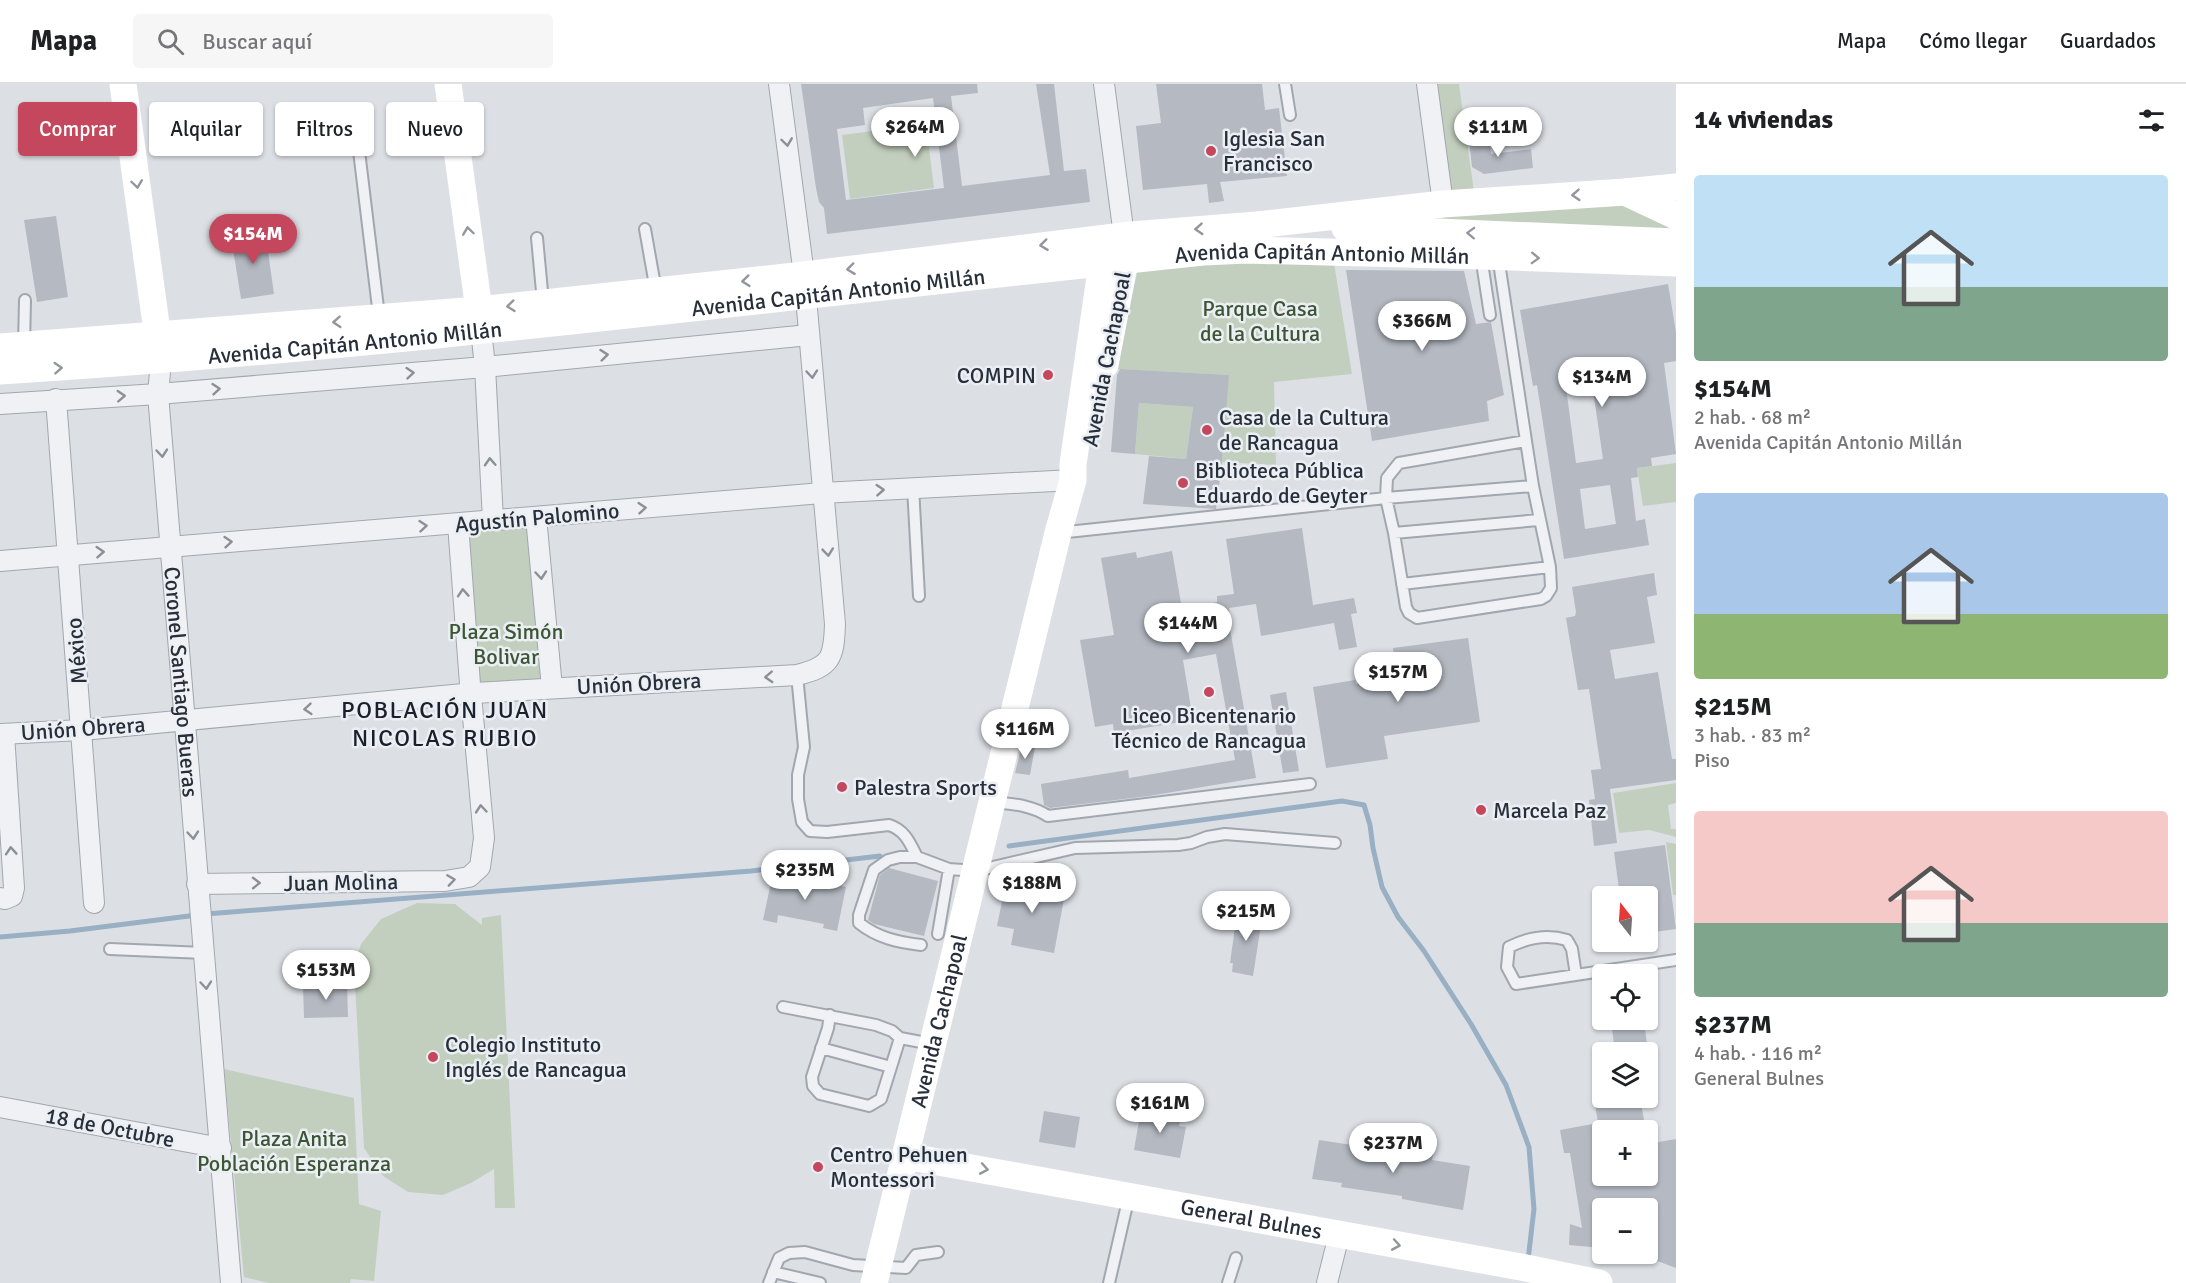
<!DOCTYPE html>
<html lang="es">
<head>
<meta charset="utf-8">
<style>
	body { margin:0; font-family:Signika,sans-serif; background:#f6f6f6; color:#202124; height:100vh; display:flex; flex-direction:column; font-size:22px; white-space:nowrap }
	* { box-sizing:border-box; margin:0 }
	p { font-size:20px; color:#757577 }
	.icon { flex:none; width:33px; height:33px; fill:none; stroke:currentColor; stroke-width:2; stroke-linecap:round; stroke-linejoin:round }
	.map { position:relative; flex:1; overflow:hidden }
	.sheet { display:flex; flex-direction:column; background:#fff; width:510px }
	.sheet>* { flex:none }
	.guide { position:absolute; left:18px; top:18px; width:570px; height:54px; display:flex; gap:12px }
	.needle { width:39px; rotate:343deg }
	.controls { position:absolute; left:1592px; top:802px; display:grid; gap:12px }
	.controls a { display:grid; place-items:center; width:66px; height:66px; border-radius:6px; background:#fff; box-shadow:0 2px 4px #0004; font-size:30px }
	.price { position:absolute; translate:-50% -51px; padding:0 14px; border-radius:21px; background:#fff; color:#222; font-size:20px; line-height:39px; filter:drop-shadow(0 2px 3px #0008) }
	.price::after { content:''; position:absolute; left:50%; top:36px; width:18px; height:14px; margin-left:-9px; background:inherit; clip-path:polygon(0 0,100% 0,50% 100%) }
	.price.on { background:#c4475d; color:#fff }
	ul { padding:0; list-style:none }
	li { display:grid; align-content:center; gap:12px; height:318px; padding:0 18px }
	li span { display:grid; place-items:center; height:186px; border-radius:6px; color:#555 }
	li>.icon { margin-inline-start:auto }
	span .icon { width:108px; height:108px; fill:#fffc; stroke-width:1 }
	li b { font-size:26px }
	h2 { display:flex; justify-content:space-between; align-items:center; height:72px; padding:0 18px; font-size:26px }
	.tag { padding:0 21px; border-radius:6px; background:#fff; box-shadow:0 2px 4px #0004; font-size:21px; line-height:54px }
	.tag.on { background:#c4475d; color:#fff }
	header { display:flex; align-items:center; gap:36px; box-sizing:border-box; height:84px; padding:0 30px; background:#fff; border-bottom:2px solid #e0e0e0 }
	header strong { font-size:28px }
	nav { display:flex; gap:33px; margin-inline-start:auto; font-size:21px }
	.search { width:420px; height:54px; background:#f6f6f6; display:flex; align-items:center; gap:15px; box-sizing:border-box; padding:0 21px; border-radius:6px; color:#757577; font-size:22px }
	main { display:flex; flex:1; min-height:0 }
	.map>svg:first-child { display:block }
</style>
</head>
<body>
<header>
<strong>Mapa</strong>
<div class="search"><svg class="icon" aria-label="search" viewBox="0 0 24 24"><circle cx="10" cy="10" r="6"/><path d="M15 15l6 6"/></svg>Buscar aquí</div>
<nav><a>Mapa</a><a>Cómo llegar</a><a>Guardados</a></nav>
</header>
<main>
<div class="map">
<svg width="1676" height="1199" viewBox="0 0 1676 1199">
	<rect width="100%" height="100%" fill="#dce0e5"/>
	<path fill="#c3cfbe" d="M 1434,0 L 1459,0 L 1474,108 L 1451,109 Z
		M 926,40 L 934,104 L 850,115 L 842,51 Z
		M 1615,115 L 1676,143 L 1676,149 L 1373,139 Z
		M 1242,173 L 1334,179 L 1352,290 L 1274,298 L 1276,381 L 1222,378 L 1228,291 L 1117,285 L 1138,184 Z
		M 1139,319 L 1193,323 L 1186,375 L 1135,370 Z
		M 1676,379 L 1676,418 L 1643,422 L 1637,384 Z
		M 531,443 L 544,596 L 474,600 L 466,448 Z
		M 1676,699 L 1676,719 L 1668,721 L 1671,745 L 1676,745 L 1676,753 L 1649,746 L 1619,749 L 1613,709 Z
		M 1666,758 L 1676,760 L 1676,811 L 1673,811 Z
		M 417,819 L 455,820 L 482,841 L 482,834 L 501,831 L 515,1124 L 495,1124 L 494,1085 L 471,1099 L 443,1111 L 408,1108 L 383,1092 L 364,1064 L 354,881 L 361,860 L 381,835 Z
		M 224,985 L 354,1014 L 359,1120 L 381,1127 L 374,1197 L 351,1195 L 350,1199 L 269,1199 L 244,1193 Z"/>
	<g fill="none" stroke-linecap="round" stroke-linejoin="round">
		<path stroke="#99afc4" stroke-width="5" d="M 1009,762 L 1342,717 L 1364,721 L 1370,741 L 1373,764 L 1382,803 L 1398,833 L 1424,867 L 1471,940 L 1506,1001 L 1529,1063 L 1534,1125 L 1528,1176
			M 206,830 L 751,787 L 880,772
			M 0,853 L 70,847 L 197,831"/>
	</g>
	<path fill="#b4b9c2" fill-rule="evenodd" d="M 801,0 L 977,0 L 978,9 L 951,12 L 962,102 L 1050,91 L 1036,0 L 1054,0 L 1064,87 L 1086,85 L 1090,118 L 827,150 L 824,124 L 819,118 L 816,104 ZM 933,14 L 944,104 L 846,116 L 837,45 L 865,41 L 863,24 Z
		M 1156,0 L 1262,0 L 1265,26 L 1279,24 L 1287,92 L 1220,98 L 1224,117 L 1209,119 L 1207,100 L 1143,106 L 1136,42 L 1161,39 Z
		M 1489,53 L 1491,70 L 1531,65 L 1533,84 L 1484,90 L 1472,83 L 1469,56 Z
		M 56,132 L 68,213 L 37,218 L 24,136 Z
		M 265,147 L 274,210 L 241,215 L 231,152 Z
		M 1346,186 L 1464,187 L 1476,240 L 1491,238 L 1504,311 L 1487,317 L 1489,337 L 1372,357 Z
		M 1668,200 L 1676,248 L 1676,277 L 1664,279 L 1676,370 L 1651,374 L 1652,382 L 1637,384 L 1638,393 L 1631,394 L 1636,437 L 1645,435 L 1649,461 L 1564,475 L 1537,301 L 1533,302 L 1520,226 ZM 1591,292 L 1603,375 L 1576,379 L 1565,296 ZM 1610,401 L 1616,440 L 1585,445 L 1580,405 Z
		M 1120,285 L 1229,291 L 1222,378 L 1216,425 L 1143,420 L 1149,372 L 1186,375 L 1193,323 L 1139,319 L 1135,370 L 1111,368 L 1117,291 Z
		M 1302,444 L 1313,521 L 1354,514 L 1357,529 L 1351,530 L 1357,563 L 1339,566 L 1334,539 L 1261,552 L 1256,520 L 1229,524 L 1230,533 L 1228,533 L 1256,694 L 1149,712 L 1050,724 L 1044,721 L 1041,700 L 1128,686 L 1129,694 L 1235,676 L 1216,570 L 1183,576 L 1193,636 L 1114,649 L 1113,640 L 1095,643 L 1080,556 L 1114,551 L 1101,474 L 1136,468 L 1137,474 L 1172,467 L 1182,525 L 1217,518 L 1217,512 L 1234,510 L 1226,455 Z
		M 1654,489 L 1657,511 L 1647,513 L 1655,559 L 1610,566 L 1615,595 L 1658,588 L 1672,675 L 1676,675 L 1676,696 L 1610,705 L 1617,759 L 1594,762 L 1589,716 L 1595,715 L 1591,686 L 1601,685 L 1589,605 L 1578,606 L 1566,534 L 1575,532 L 1576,528 L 1572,503 Z
		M 1468,554 L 1480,638 L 1384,652 L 1388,675 L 1326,684 L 1313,603 L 1355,596 L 1356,600 L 1363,599 L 1365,606 L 1398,601 L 1393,564 Z
		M 1286,608 L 1299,687 L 1283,689 L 1270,611 Z
		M 1022,661 L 1035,663 L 1030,691 L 1015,689 Z
		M 1665,761 L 1676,845 L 1647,849 L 1647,813 L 1620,813 L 1614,768 Z
		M 889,784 L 938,797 L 924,852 L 874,840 L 868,836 L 880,791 Z
		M 773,789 L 846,803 L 837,847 L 823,844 L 824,840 L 778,831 L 777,839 L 763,836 Z
		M 1007,793 L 1066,804 L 1054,869 L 1011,861 L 1014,845 L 997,842 Z
		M 1241,824 L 1263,828 L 1253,892 L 1232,888 L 1233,879 L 1230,879 L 1236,836 L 1239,836 Z
		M 347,900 L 348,933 L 304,934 L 303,901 Z
		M 1611,936 L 1644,936 L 1648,969 L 1615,969 Z
		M 1594,1014 L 1640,1014 L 1646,1047 L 1602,1047 L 1602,1092 L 1647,1092 L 1647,1060 L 1676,1055 L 1676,1184 L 1647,1173 L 1647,1125 L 1602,1125 L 1602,1164 L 1569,1161 L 1570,1140 L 1582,1144 L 1570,1069 L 1564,1069 L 1560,1046 L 1598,1039 Z
		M 1141,1025 L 1181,1031 L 1179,1042 L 1186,1043 L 1180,1074 L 1134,1066 Z
		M 1044,1027 L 1080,1033 L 1075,1064 L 1039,1058 Z
		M 1319,1056 L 1372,1064 L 1371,1070 L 1415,1078 L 1417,1063 L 1434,1066 L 1432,1076 L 1470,1082 L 1463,1126 L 1402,1115 L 1402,1112 L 1341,1103 L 1342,1099 L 1312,1095 Z"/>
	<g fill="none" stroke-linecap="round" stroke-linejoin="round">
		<g stroke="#a2a7af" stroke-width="14">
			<path id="lane" d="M 1285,0 L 1290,31
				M 359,67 L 379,232
				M 645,145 L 656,207
				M 537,154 L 543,218
				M 1481,172 L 1490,231
				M 1498,172 L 1526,357
				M 24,261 L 25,216
				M 913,403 L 919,512
				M 1058,449 L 1386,414 L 1533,402 L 1526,357 L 1399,379 L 1387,394 L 1386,414 L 1394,449 L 1406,523 L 1409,529 L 1417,534 L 1541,515 L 1546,512 L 1551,504 L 1550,483 L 1533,402
				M 1394,449 L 1539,436
				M 1402,500 L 1550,483
				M 797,591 L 804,663 L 798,691 L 798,715 L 802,738 L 810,747 L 827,748 L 889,741 C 905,746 910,759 917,773
				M 993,718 C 1013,720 1031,721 1048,732 L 1310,700
				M 938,850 L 949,785
				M 921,861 C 897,858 878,854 859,839 L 859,831 L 874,786 L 888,776 L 900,773 L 917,773 L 949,785 L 976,787 L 1075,764 L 1178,761 L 1191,759 L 1207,753 L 1225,750 L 1335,759
				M 110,865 L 204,869
				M 1576,891 L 1572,865 L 1567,856 C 1548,850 1527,854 1509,863 L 1507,883 L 1516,900 L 1676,876
				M 783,923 L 876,941 L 892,947 L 900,954 L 932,960
				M 821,964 L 891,983 L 881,1015 L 869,1022 L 820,1010 L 813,1002 L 812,993 L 828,944 L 830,931
				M 891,983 L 900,954
				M 773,1188 L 820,1199
				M 769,1199 L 779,1174 L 789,1169 L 805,1168 L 853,1181 L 906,1184 L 916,1171 L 938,1168
				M 1109,1199 L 1129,1112
				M 1228,1199 L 1236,1174"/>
		</g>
		<g stroke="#a2a7af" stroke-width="22">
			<g id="street">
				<path d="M 1104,0 L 1124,152"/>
				<path d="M 1427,0 L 1443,120"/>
				<path d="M 480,236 L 485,283 L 493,436"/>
				<path id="s1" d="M 161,277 L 158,310 L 231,1199"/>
				<path d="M 56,315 L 94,819"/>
				<path d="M 0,320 L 158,310 L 485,283 L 809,251"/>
				<path d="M 536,433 L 552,604"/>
				<path d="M 0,477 L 822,409 L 1073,396"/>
				<path d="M 0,650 L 82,646 L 474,609 L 797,591 C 831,583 834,574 835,540 L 804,191 L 779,0"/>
				<path d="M 197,800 L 445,797 L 469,793 L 480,783 L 484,754 L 470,600 L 458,440"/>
				<path d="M 0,814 L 5,815 L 12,812 L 14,804 L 4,650"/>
				<path d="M 0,1023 L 221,1064"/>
				<path d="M 1327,1199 L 1339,1151"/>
			</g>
		</g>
		<use href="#lane" stroke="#eff1f4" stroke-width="10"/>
		<use href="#street" stroke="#eff1f4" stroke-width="20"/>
		<g stroke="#fff" stroke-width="27">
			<path d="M 123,0 L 160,269"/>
			<path d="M 448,0 L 479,226"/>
			<path d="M 1625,108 L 1676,132"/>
			<path d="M 1345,144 L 1676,158"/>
			<path d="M 0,263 L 479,226 L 804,191 L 1131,151 L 1257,141 L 1443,120 L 1625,108 L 1676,103"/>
			<path d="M 1105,281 L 1128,160"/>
			<path id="s2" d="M 0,287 C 402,262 803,210 1203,168 L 1246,166 L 1481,172 L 1676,179"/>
			<path id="s3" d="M 905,1072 L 1521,1183 L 1599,1199"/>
			<path id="s4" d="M 874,1199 L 1058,449 L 1073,396 L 1073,380 L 1099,200 L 1102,162"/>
		</g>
	</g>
	<defs><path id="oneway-chevron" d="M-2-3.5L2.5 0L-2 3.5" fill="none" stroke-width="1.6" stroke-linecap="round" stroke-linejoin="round" transform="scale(1.5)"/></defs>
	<g stroke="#8b9098">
		<use href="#oneway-chevron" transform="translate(787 58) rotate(82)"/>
		<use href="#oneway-chevron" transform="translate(604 271) rotate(-6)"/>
		<use href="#oneway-chevron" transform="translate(410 289) rotate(-5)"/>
		<use href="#oneway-chevron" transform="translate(812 290) rotate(85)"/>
		<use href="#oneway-chevron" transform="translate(216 305) rotate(-5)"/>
		<use href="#oneway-chevron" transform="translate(121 312) rotate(-3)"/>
		<use href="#oneway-chevron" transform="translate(162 369) rotate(85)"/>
		<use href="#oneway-chevron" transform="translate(490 378) rotate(-93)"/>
		<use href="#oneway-chevron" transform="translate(880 406) rotate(-4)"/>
		<use href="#oneway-chevron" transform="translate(642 424) rotate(-5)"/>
		<use href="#oneway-chevron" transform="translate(423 442) rotate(-5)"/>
		<use href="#oneway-chevron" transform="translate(228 458) rotate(-5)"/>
		<use href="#oneway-chevron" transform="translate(100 468) rotate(-4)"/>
		<use href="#oneway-chevron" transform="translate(828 468) rotate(84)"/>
		<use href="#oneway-chevron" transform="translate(541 491) rotate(85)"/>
		<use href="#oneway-chevron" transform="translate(463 509) rotate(-94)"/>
		<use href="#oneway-chevron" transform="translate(769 593) rotate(177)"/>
		<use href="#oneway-chevron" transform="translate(308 625) rotate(175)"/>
		<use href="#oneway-chevron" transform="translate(481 725) rotate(-95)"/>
		<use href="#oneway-chevron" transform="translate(193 751) rotate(85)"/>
		<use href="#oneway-chevron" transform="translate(11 767) rotate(-94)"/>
		<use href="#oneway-chevron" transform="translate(451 796) rotate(-8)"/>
		<use href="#oneway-chevron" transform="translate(256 799) rotate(-1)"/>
		<use href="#oneway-chevron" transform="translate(206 901) rotate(85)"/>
	</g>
	<g stroke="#93979d">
		<use href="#oneway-chevron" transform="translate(137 100) rotate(82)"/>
		<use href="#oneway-chevron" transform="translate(1576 111) rotate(176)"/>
		<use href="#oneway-chevron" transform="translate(1199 145) rotate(176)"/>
		<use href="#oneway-chevron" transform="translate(468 147) rotate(-98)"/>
		<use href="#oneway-chevron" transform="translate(1471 149) rotate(-178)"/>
		<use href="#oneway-chevron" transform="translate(1044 161) rotate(173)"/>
		<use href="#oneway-chevron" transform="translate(1535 174) rotate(2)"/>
		<use href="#oneway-chevron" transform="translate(851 185) rotate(173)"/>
		<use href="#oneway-chevron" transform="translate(746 197) rotate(174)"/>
		<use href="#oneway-chevron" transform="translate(511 222) rotate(174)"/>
		<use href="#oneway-chevron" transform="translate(337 238) rotate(176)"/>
		<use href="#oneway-chevron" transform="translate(58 284) rotate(-4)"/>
		<use href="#oneway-chevron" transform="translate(984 1085) rotate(10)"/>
		<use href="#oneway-chevron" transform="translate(1396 1161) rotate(10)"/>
	</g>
	<g fill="#c4475d" stroke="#ebeff3" stroke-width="2">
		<circle cx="1211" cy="67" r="6"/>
		<circle cx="1048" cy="291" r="6"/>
		<circle cx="1207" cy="346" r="6"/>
		<circle cx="1183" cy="399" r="6"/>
		<circle cx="1209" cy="608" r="6"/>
		<circle cx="842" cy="703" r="6"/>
		<circle cx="1481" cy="726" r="6"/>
		<circle cx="433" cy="973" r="6"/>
		<circle cx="818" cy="1083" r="6"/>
	</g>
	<g text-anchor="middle" stroke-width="5" stroke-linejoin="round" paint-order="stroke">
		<g font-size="22" fill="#272f3b" stroke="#ebeff3" text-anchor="start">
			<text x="1223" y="62">Iglesia San<tspan x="1223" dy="25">Francisco</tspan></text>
			<text x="1036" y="299" text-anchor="end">COMPIN</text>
			<text x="1219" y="341">Casa de la Cultura<tspan x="1219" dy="25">de Rancagua</tspan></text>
			<text x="1195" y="394">Biblioteca Pública<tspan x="1195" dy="25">Eduardo de Geyter</tspan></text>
			<text x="1209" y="639" text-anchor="middle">Liceo Bicentenario<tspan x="1209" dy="25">Técnico de Rancagua</tspan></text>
			<text x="854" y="711">Palestra Sports</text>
			<text x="1493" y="734">Marcela Paz</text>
			<text x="445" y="968">Colegio Instituto<tspan x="445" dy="25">Inglés de Rancagua</tspan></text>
			<text x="830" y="1078">Centro Pehuen<tspan x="830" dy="25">Montessori</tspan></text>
		</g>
		<g font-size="22" fill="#272f3b" stroke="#ebeff3">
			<text dy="8" stroke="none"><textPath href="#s2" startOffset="1328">Avenida Capitán Antonio Millán</textPath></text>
			<text dy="8" stroke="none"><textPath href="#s2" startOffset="842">Avenida Capitán Antonio Millán</textPath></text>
			<text dy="8" stroke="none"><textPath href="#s2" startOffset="356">Avenida Capitán Antonio Millán</textPath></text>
			<text transform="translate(1106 275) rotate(-79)" y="8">Avenida Cachapoal</text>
			<text transform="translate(537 433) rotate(-5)" y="8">Agustín Palomino</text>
			<text transform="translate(76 567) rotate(-95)" y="8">México</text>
			<text dy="8" stroke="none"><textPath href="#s1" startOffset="322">Coronel Santiago Bueras</textPath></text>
			<text transform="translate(639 599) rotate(-3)" y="8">Unión Obrera</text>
			<text transform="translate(83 644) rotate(-4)" y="8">Unión Obrera</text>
			<text transform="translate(341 798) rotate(-1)" y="8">Juan Molina</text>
			<text dy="8" stroke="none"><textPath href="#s4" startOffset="270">Avenida Cachapoal</textPath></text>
			<text transform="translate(110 1043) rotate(11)" y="8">18 de Octubre</text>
			<text dy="8" stroke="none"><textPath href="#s3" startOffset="352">General Bulnes</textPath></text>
		</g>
		<g font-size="22" fill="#3c5635" stroke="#ebeff3">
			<text x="1260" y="232">Parque Casa<tspan x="1260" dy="25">de la Cultura</tspan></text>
			<text x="506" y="555">Plaza Simón<tspan x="506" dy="25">Bolivar</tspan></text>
			<text x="294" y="1062">Plaza Anita<tspan x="294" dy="25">Población Esperanza</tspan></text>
		</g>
		<g font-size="24" letter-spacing="1.5" fill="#19202b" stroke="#ebeff3">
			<text x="445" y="634">POBLACIÓN JUAN<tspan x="445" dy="28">NICOLAS RUBIO</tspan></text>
		</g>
	</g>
</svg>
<div class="controls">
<a><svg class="needle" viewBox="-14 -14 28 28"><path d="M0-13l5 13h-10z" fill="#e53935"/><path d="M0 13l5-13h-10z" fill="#757577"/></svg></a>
<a><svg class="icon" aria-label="locate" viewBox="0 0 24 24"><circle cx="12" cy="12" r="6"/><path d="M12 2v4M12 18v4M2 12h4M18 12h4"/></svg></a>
<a><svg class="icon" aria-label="layers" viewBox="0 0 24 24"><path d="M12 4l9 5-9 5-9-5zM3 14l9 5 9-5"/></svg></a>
<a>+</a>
<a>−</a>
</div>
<b class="price" style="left:915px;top:74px">$264M</b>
<b class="price" style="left:1498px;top:74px">$111M</b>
<b class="price on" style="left:253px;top:181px">$154M</b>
<b class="price" style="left:1422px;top:268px">$366M</b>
<b class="price" style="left:1602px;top:324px">$134M</b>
<b class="price" style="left:1188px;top:570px">$144M</b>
<b class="price" style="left:1398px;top:619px">$157M</b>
<b class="price" style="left:1025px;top:676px">$116M</b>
<b class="price" style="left:805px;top:817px">$235M</b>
<b class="price" style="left:1032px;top:830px">$188M</b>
<b class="price" style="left:1246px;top:858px">$215M</b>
<b class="price" style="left:326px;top:917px">$153M</b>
<b class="price" style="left:1160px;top:1050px">$161M</b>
<b class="price" style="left:1393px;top:1090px">$237M</b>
<div class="guide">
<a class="tag on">Comprar</a>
<a class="tag">Alquilar</a>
<a class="tag">Filtros</a>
<a class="tag">Nuevo</a>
</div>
</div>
<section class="sheet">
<h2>14 viviendas<svg class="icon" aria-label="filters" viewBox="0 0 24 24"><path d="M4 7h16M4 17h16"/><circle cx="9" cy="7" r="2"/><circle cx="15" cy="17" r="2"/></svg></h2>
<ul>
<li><span style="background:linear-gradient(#bfe0f5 60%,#7fa58c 0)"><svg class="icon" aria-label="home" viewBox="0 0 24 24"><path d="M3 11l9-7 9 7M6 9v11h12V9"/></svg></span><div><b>$154M</b><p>2 hab. · 68 m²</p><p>Avenida Capitán Antonio Millán</p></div></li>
<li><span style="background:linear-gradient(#a9c7e8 65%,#8fb573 0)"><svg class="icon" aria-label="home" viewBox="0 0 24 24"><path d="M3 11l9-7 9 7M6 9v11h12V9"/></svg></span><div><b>$215M</b><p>3 hab. · 83 m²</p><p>Piso</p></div></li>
<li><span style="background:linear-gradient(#f6c9c9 60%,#7fa58c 0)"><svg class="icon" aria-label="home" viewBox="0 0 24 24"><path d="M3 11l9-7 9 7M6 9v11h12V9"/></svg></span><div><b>$237M</b><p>4 hab. · 116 m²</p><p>General Bulnes</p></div></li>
</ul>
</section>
</main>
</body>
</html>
